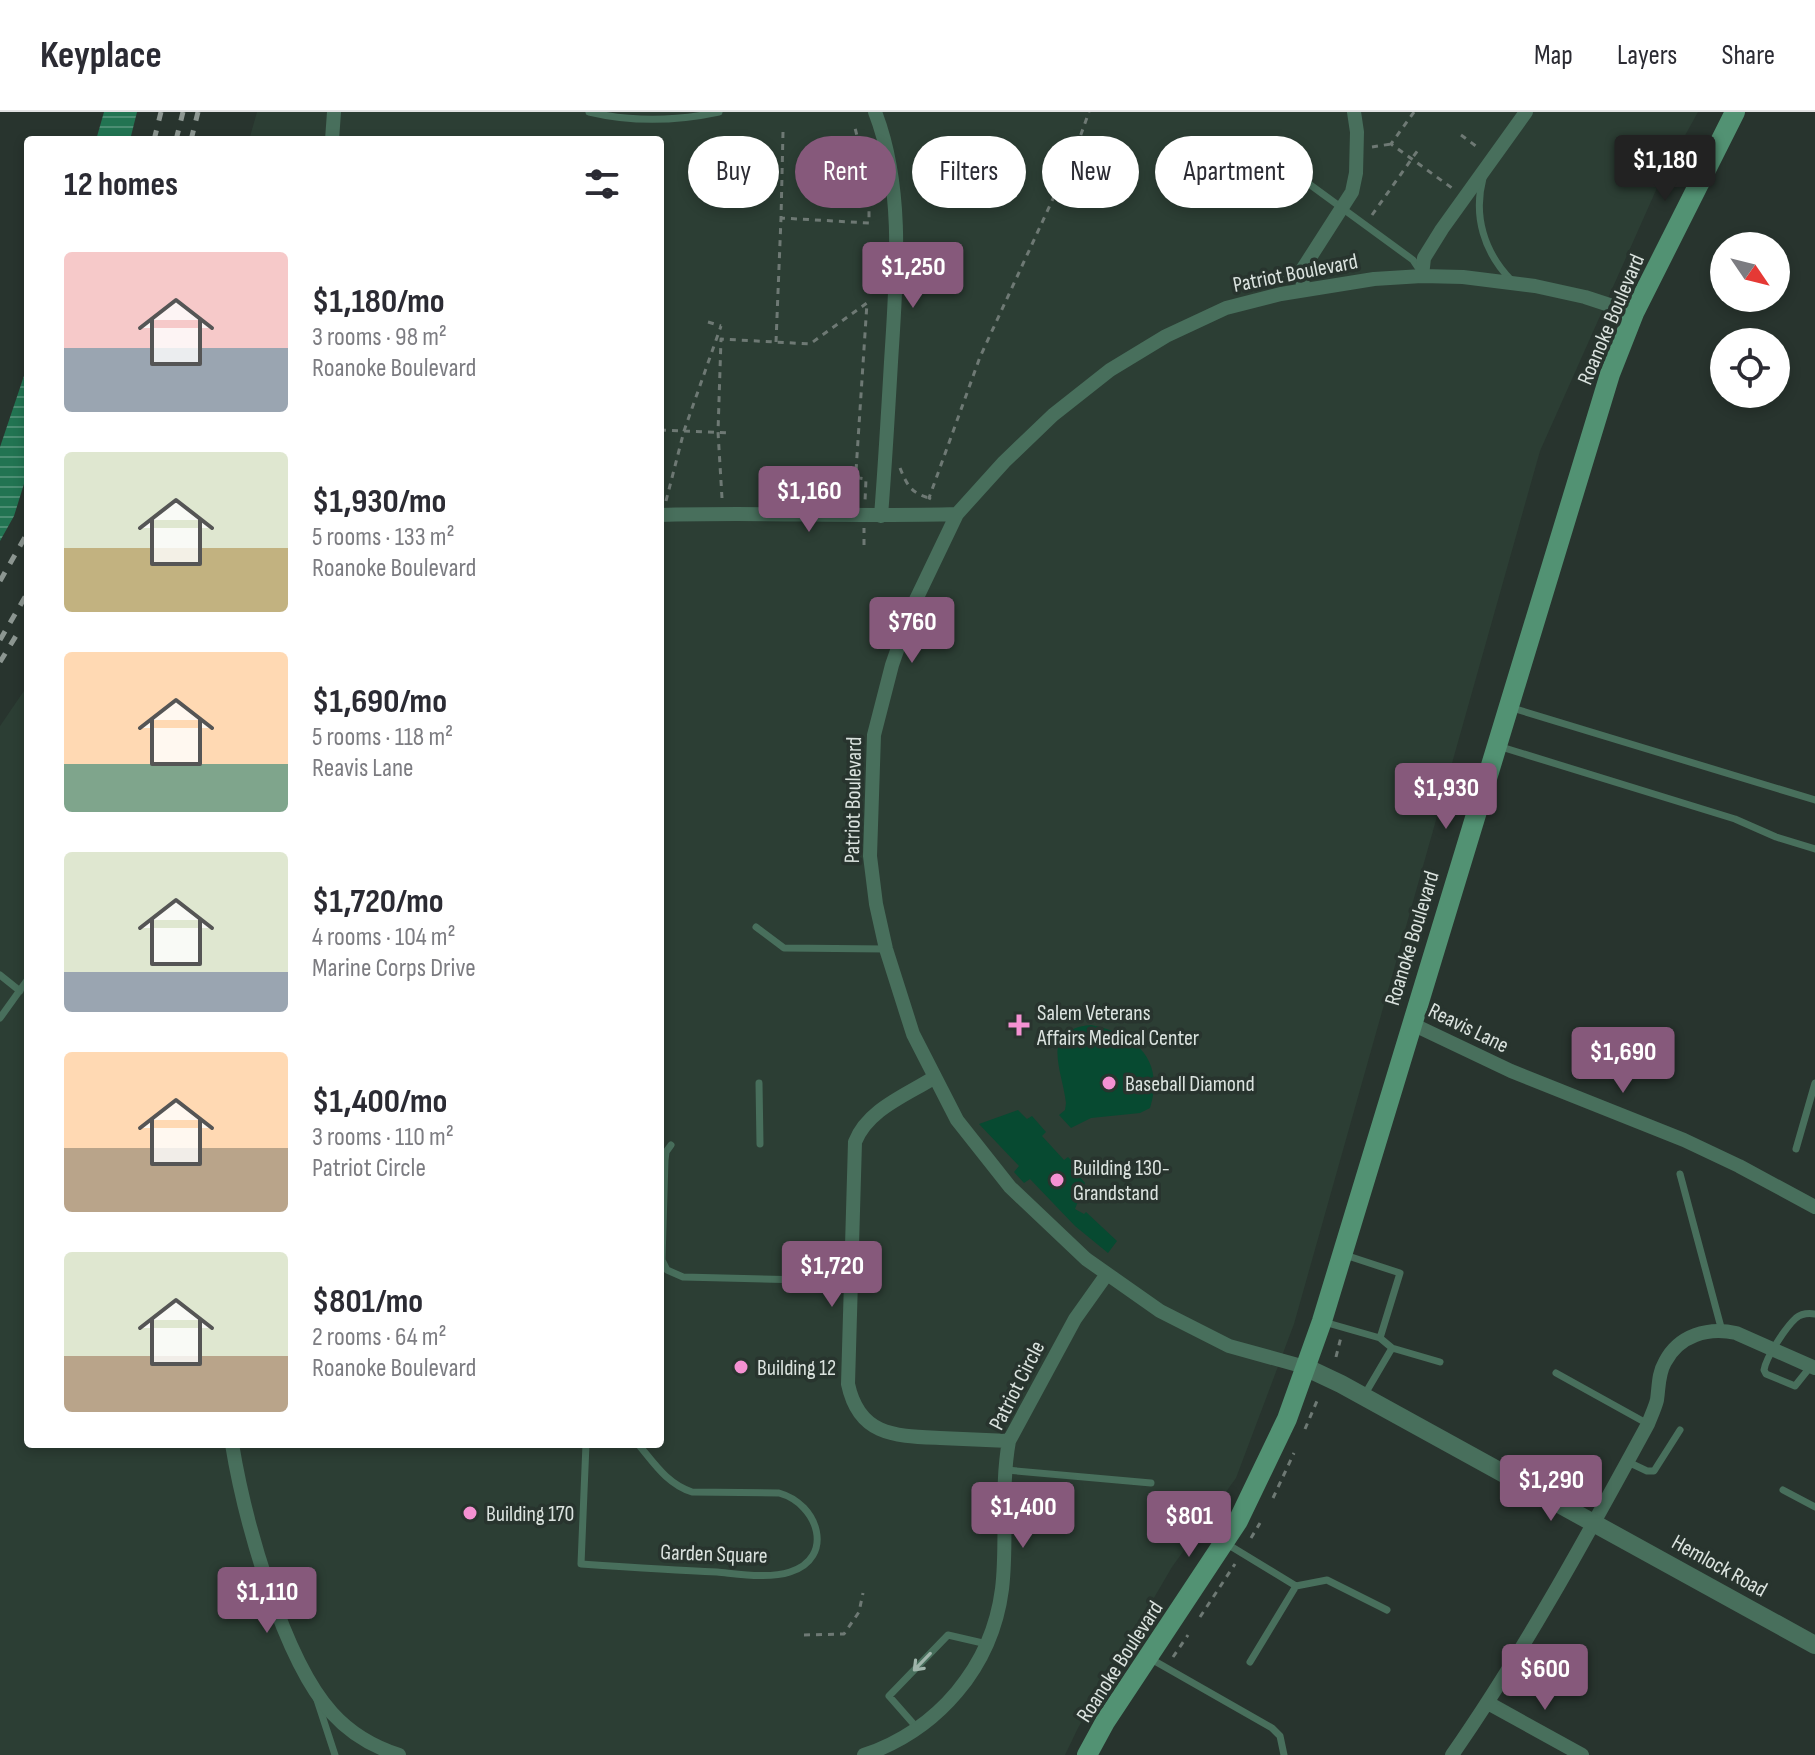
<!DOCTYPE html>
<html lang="en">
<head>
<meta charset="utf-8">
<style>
	body { margin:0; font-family:"Sofia Sans Condensed",sans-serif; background:#f7f7f7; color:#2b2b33; height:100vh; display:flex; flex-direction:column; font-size:30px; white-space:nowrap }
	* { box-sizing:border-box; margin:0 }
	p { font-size:26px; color:#7c7c81 }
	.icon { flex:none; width:44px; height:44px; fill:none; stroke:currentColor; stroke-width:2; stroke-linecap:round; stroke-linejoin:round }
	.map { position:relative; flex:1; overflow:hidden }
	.side { position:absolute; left:24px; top:24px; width:640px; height:1312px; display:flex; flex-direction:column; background:#fff; border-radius:8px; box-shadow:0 4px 12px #0003 }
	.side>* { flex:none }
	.hud { position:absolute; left:688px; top:24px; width:760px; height:72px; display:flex; gap:16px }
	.needle { width:52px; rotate:125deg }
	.controls { position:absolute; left:1710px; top:120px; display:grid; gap:16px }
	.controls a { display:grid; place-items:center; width:80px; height:80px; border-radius:50%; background:#fff; box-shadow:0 4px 12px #0003; font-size:40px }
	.price { position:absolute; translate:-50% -68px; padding:0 18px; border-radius:8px; background:#86597b; color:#fff; font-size:26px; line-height:52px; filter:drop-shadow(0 2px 4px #0008) }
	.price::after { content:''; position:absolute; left:50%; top:48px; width:24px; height:18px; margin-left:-12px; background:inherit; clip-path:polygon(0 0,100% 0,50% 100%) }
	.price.on { background:#222; color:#fff }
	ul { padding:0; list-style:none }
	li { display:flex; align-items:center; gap:24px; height:200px; padding:0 40px }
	li span { display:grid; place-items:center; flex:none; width:224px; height:160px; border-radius:8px; color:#555 }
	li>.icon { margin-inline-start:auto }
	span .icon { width:96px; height:96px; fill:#fffc; stroke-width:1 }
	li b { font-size:34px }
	h2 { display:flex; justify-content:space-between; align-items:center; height:96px; padding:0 40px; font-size:34px }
	.pill { padding:0 28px; border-radius:36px; background:#fff; box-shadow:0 4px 12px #0003; font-size:28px; line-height:72px }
	.pill.on { background:#86597b; color:#fff }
	header { display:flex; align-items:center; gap:48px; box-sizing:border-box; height:112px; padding:0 40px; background:#fff; border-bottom:2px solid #e1e1e2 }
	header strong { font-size:38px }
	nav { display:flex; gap:44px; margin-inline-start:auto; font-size:28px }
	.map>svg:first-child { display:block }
</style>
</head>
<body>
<header>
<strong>Keyplace</strong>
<nav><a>Map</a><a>Layers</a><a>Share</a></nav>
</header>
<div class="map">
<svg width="1815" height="1643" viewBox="0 0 1815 1643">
	<defs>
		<pattern id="water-rules" width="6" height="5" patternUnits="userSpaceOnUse" patternTransform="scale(2)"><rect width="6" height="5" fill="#227452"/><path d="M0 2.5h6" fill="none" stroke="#4c8e73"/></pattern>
	</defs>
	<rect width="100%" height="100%" fill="#28342e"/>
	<path fill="#2c3e34" d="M 257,0 L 1698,0 L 1661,67 L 1540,339 L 1294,1212 L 1236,1366 L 1172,1455 L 1078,1616 L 1065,1643 L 0,1643 L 0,614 L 28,573 L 28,1332 L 660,1332 L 660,28 L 249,28 Z"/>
	<path fill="#074a31" d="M 1091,913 C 1136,922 1165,948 1150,996 L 1140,1001 L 1091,1006 L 1071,1016 L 1059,1003 L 1065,998 L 1066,991 C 1062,956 1039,918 1091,913 Z
		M 1018,998 L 1027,1007 L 1032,1004 L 1046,1020 L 1042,1024 L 1064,1048 L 1068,1045 L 1078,1055 L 1075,1059 L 1085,1071 L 1075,1097 L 1084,1102 L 1086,1100 L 1117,1129 L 1108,1141 L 1075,1114 L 1030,1067 L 1024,1071 L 1014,1060 L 1019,1054 L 979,1012 Z"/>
	<path fill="url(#water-rules)" d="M 104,0 L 137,0 L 130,28 L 96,28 Z
		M 28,252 L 28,359 L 14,404 L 0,429 L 0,335 Z"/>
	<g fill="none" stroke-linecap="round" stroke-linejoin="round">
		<path stroke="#6e7974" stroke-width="3" stroke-dasharray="6 6" stroke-linecap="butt" d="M 1414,0 L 1391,32 L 1452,76
			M 783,20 L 781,106 L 869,111 L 869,71 L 854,12
			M 1461,23 L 1480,37
			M 1372,35 L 1391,32
			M 1372,103 L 1418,38
			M 1260,170 L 1287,162
			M 708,210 L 721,214
			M 776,230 L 781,106
			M 660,318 L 730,321
			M 900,356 C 907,373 911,381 929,386
			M 722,386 L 718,320 L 721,227 L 810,232 L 867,191 L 856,359 L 859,366 L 866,367 L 865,389
			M 931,387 L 929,386 L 980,245 L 1075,39 L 1089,0
			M 666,389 L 684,319 L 721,214
			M 864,433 L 864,416
			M 1336,1245 L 1341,1225
			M 1305,1317 L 1317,1289
			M 1273,1386 L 1294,1341
			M 1251,1426 L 1260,1411
			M 1200,1505 L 1235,1452
			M 804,1523 L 844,1522 L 859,1500 L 863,1481
			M 1173,1545 L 1188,1523"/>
		<path stroke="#486f5c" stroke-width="7" d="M 589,0 C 631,10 677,9 719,0
			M 1253,31 L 1413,148 L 1419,157
			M 1483,66 C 1473,104 1484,140 1511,168
			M 1509,595 L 1815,688
			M 1498,634 L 1735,707 L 1776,725 L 1815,737
			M 756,815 L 784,836 L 886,837
			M 0,863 L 20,879
			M 0,906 L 28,867
			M 759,971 L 760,1032
			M 671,1033 L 666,1040 L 665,1048 L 662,1148 L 667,1158 L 683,1165 L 851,1169
			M 1796,1037 L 1815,971
			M 1680,1062 L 1722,1219
			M 1345,1143 L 1400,1161 L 1380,1226
			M 1324,1210 L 1380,1226 L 1392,1236 L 1365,1282
			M 1392,1236 L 1440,1250
			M 1811,1254 L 1795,1274 L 1766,1262 L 1764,1258 C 1766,1245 1786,1215 1796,1206 C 1802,1201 1808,1201 1815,1202
			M 1556,1261 L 1648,1312
			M 586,1332 L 581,1452 C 626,1455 671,1458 717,1460 C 739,1462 769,1467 790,1460 C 835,1446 819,1392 779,1381 L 692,1380 C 667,1372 654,1351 638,1332
			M 1628,1350 L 1647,1359 L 1654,1359 L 1680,1318
			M 1006,1358 L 1151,1371
			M 1783,1378 L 1815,1395
			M 1227,1432 L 1296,1474 L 1250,1550
			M 1296,1474 L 1327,1468 L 1387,1498
			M 1151,1547 L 1272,1616 L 1280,1624 L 1284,1643
			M 317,1588 L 335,1643
			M 918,1617 L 889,1584 L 948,1523 L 987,1532"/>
		<path stroke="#486f5c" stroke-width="14" d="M 875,0 C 905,77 896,169 891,250 C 888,302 885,353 881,404
			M 332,28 L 334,0
			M 1422,164 L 1424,146 L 1442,117 L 1526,0
			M 1303,178 L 1302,158 L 1352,80 L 1356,61 L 1357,20 L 1354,0
			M 660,403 C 759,400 858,405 957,402
			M 1410,911 L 1511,959 L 1684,1028 L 1739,1054 L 1815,1095
			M 935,965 C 907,983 868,997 855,1030 L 848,1272 C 859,1324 895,1324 940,1326 C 963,1327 986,1328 1009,1329
			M 1305,1255 L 1229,1234 L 1160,1199 L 1086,1147 L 1010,1075 L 957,1008 L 913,922 L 886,837 L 876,792 L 870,744 L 874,623 L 892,553 L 911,498 L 957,402 L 1004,350 L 1053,303 L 1110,258 L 1166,224 L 1226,196 L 1281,182 L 1374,167 L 1422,164 L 1463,165 L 1535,174 L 1585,185 L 1634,201
			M 232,1332 C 244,1405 282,1546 332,1601 C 350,1621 374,1635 399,1643
			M 1488,1591 L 1582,1643
			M 864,1643 C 938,1618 992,1555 1002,1477 C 1008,1428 1000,1378 1009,1329 L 1075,1207 L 1107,1162
			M 1452,1643 C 1525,1538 1587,1424 1648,1312 C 1651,1304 1655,1296 1657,1288 C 1659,1275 1658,1262 1665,1250 C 1679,1223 1708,1215 1736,1221 L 1815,1256"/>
		<path stroke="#486f5c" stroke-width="18" d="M 1305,1255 L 1341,1272 L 1815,1533"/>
		<path stroke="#529273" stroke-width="20" d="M 1087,1643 L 1105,1610 L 1238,1409 L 1287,1307 L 1322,1209 L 1610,262 L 1634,201 L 1735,0"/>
		<path stroke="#8c9691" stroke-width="5" stroke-dasharray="10 10" stroke-linecap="butt" d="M 154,28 L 161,0
			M 176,28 L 183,0
			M 191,28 L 198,0
			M 0,469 L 28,420
			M 0,528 L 28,480
			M 0,550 L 19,519"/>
	</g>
	<defs><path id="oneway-shaft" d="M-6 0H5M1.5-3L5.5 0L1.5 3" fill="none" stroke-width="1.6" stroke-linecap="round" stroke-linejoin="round" transform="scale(2)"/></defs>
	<use stroke="#a0b5ab" href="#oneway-shaft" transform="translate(922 1550) rotate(134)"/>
	<g fill="#f591d2" stroke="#28342e" stroke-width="3">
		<path d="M1015 901h8v8h8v8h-8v8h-8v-8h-8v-8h8z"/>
		<circle cx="1109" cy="971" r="8"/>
		<circle cx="1057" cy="1068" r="8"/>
		<circle cx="741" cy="1255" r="8"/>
		<circle cx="470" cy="1401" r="8"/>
	</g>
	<g text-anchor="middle" stroke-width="7" stroke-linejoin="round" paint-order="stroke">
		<g font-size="22" fill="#dbe3df" stroke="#28342e">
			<text transform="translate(1295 160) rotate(-11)" y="8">Patriot Boulevard</text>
			<text transform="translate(1610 207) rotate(-67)" y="8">Roanoke Boulevard</text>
			<text transform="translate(852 688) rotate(-89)" y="8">Patriot Boulevard</text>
			<text transform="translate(1411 826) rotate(-73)" y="8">Roanoke Boulevard</text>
			<text transform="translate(1469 915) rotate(26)" y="8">Reavis Lane</text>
			<text transform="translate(1016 1273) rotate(-63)" y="8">Patriot Circle</text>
			<text transform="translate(714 1441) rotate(2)" y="8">Garden Square</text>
			<text transform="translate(1720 1453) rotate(29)" y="8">Hemlock Road</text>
			<text transform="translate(1119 1549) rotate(-57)" y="8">Roanoke Boulevard</text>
		</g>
		<g font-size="22" fill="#dbe3df" stroke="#28342e" text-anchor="start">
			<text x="1037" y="908">Salem Veterans<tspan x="1037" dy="25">Affairs Medical Center</tspan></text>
			<text x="1125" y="979">Baseball Diamond</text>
			<text x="1073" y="1063">Building 130-<tspan x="1073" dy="25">Grandstand</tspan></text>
			<text x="757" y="1263">Building 12</text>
			<text x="486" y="1409">Building 170</text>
		</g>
	</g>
</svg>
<div class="controls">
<a><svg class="needle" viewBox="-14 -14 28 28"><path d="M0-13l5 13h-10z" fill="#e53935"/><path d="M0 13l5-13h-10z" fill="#7c7c81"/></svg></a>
<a><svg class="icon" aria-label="locate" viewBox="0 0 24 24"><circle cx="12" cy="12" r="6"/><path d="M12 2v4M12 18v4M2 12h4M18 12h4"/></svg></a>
</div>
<b class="price on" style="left:1665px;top:91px">$1,180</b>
<b class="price" style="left:913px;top:198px">$1,250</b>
<b class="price" style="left:809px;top:422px">$1,160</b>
<b class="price" style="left:912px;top:553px">$760</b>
<b class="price" style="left:1446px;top:719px">$1,930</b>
<b class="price" style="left:1623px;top:983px">$1,690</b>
<b class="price" style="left:832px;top:1197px">$1,720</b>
<b class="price" style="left:1551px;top:1411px">$1,290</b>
<b class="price" style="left:1023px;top:1438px">$1,400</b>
<b class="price" style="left:1189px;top:1447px">$801</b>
<b class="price" style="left:267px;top:1523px">$1,110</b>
<b class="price" style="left:1545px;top:1600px">$600</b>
<div class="hud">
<a class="pill">Buy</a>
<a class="pill on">Rent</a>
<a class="pill">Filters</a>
<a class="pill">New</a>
<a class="pill">Apartment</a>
</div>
<section class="side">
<h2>12 homes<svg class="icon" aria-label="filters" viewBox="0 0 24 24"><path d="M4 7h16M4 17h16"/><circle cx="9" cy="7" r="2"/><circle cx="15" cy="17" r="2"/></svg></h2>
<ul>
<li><span style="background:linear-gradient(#f6c9c9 60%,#9aa5b1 0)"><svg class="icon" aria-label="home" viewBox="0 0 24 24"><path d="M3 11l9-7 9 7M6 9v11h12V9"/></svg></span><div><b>$1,180/mo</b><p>3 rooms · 98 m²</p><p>Roanoke Boulevard</p></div></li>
<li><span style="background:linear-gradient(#dfe7d0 60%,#c2b280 0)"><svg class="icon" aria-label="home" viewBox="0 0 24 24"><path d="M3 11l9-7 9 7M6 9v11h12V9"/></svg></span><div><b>$1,930/mo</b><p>5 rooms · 133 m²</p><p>Roanoke Boulevard</p></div></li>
<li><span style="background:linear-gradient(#ffd9b3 70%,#7fa58c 0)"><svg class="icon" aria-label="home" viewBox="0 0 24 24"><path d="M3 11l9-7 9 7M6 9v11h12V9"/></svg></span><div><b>$1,690/mo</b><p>5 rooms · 118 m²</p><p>Reavis Lane</p></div></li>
<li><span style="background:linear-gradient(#dfe7d0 75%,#9aa5b1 0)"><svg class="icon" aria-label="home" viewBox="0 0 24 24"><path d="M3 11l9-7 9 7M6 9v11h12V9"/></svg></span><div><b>$1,720/mo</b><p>4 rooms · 104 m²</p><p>Marine Corps Drive</p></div></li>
<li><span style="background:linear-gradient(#ffd9b3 60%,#b9a48a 0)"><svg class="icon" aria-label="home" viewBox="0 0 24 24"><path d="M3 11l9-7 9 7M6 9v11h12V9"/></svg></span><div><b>$1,400/mo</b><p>3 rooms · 110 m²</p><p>Patriot Circle</p></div></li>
<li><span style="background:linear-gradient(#dfe7d0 65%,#b9a48a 0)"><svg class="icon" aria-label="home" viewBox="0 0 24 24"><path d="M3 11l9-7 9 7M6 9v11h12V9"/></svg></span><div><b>$801/mo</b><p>2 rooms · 64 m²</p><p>Roanoke Boulevard</p></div></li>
</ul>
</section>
</div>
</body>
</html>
